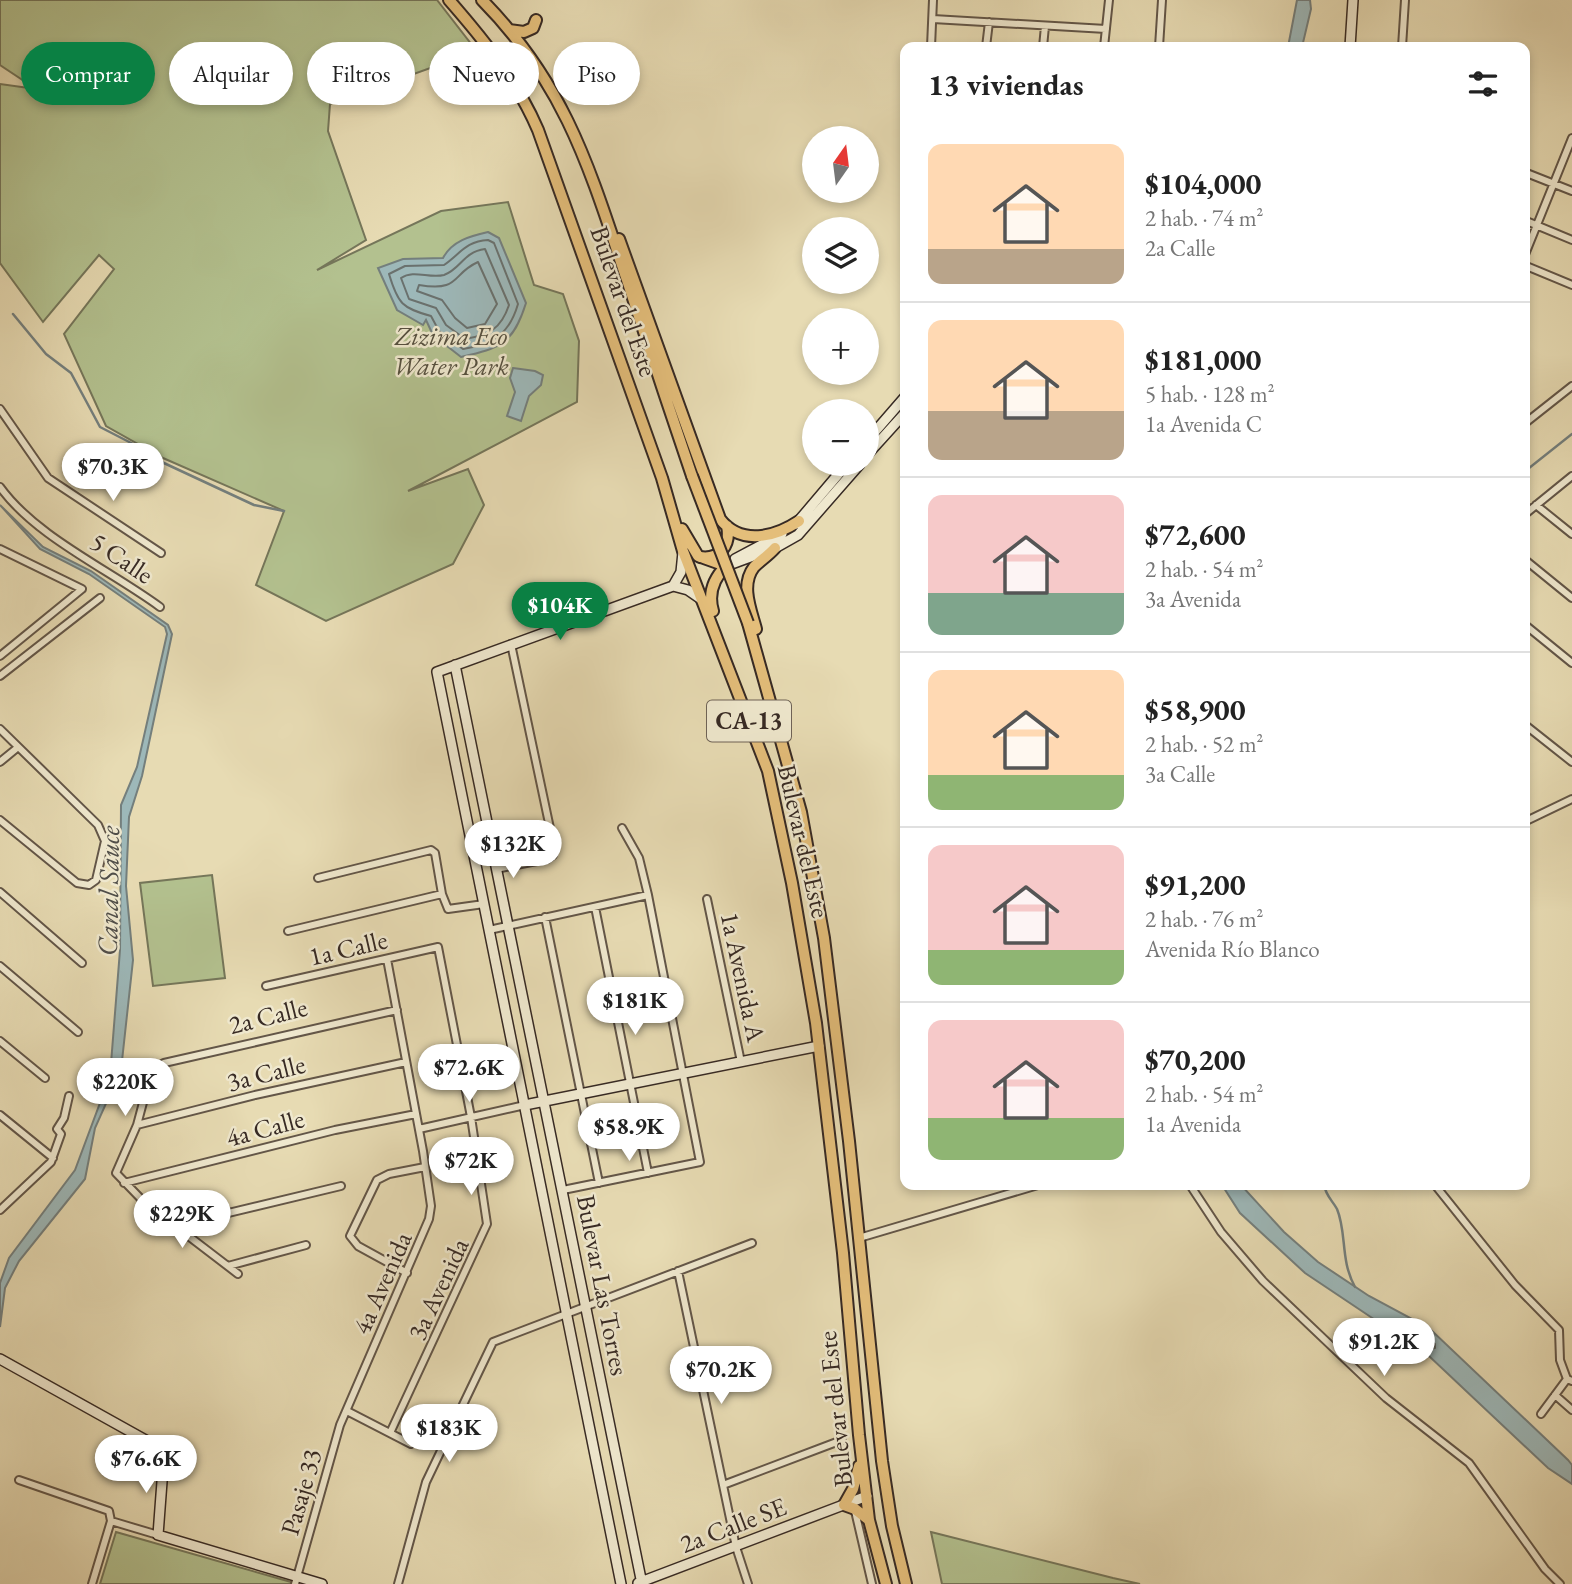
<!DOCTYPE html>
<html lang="es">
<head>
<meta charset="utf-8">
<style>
	body { margin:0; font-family:"EB Garamond",serif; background:#f2f2f2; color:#222; height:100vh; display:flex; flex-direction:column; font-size:26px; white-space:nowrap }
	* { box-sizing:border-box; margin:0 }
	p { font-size:23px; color:#767676 }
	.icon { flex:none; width:38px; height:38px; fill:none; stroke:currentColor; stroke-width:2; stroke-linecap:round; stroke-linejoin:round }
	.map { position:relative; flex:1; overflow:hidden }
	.details { position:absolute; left:900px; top:42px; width:630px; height:1148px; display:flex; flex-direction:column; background:#fff; border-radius:14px; box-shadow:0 4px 10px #0003 }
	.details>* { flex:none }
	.guide { position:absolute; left:21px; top:42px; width:665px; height:63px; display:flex; gap:14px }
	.needle { width:46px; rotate:14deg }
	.controls { position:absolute; left:802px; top:126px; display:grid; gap:14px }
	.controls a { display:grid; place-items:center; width:77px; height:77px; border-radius:50%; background:#fff; box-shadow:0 4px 10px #0003; font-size:35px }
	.price { position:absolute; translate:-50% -60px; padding:0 16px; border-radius:24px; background:#fff; color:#222; font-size:23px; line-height:46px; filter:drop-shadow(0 2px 4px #0008) }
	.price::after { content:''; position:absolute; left:50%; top:42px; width:21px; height:16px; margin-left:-10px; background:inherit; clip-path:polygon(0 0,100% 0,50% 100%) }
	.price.active { background:#0b8043; color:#fff }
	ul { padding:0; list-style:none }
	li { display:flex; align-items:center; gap:21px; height:175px; padding:0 28px }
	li+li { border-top:2px solid #e0e0e0 }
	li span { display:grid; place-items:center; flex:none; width:196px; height:140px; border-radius:14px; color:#555 }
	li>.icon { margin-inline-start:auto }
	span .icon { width:84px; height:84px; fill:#fffc; stroke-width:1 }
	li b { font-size:30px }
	h2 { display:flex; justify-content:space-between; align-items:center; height:84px; padding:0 28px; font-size:30px }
	.pill { padding:0 24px; border-radius:32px; background:#fff; box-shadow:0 4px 10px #0003; font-size:24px; line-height:63px }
	.pill.active { background:#0b8043; color:#fff }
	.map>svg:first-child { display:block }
</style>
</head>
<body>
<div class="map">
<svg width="1572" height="1584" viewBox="0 0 1572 1584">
	<rect width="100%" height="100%" fill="#e7dbb3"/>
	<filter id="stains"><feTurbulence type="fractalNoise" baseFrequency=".00286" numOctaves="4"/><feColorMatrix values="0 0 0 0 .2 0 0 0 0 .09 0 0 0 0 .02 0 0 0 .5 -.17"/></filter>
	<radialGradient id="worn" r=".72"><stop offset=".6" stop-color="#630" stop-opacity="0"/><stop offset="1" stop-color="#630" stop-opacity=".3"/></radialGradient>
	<path fill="#b3c18f" stroke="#75765a" stroke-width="2" d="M 0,0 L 437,0 L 489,67 L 447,62 L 330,104 L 328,131 L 366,240 L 317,270 L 441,211 L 508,202 L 534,285 L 563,294 L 579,341 L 577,402 L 408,491 L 468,469 L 484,505 L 453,564 L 326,621 L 256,585 L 284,511 L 163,458 L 106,426 L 64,334 L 114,269 L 99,255 L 43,322 L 0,263 L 0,84 L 36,89 L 0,65 Z
		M 212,875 L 225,978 L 153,986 L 140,883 Z
		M 116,1532 L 291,1582 L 290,1584 L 100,1584 Z
		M 931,1532 L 1113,1578 L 1140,1584 L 942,1584 Z"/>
	<path fill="#9db8b9" stroke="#747f7d" stroke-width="2" d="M 1297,0 L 1310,0 L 1311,9 L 1302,47 L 1288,47 Z
		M 488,232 L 499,238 L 526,303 C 513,344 501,348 461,357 L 433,335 L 426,320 L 423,325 L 397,310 L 378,268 L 403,259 L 443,258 C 452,241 470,236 488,232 Z
		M 513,368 L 535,371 L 543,375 L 541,385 L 529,396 L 521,421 L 507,416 L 515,392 L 510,378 Z
		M 0,505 L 43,547 L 91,571 L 168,625 L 172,634 L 142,776 L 129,817 L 126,886 L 133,960 L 121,1070 L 95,1128 L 85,1179 L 19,1261 L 5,1288 L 0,1327 L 0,1283 L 9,1258 L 75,1170 L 110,1076 L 120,950 L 121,805 L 137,767 L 167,634 L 165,627 L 89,574 L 40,549 Z
		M 1222,1185 L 1241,1185 L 1284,1232 L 1318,1262 L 1369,1296 L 1429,1328 L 1568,1460 L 1572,1465 L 1572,1484 L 1548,1468 L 1429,1356 L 1305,1273 L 1240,1213 Z"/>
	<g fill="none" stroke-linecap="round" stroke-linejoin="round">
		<path stroke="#6a716e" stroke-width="2" d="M 488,240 L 494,243 L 518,304 C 509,335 493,344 463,349 L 439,331 L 431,316 C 402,308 398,304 389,274 L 405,266 L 444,265 C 460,254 466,241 488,240 Z
			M 485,249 L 509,305 C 501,329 489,335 465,339 L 446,325 L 436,308 L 409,299 L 401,278 C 414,269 429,279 444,275 C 461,269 463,252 485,249 Z
			M 478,262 L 497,304 L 485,324 L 467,328 L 455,318 L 442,300 L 417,291 L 419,285 C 461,292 451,274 478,262 Z
			M 1405,1323 L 1435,1344 L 1435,1348 L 1430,1349 L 1401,1329 L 1400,1325 Z"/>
		<path stroke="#747f7d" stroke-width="2.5" d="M 13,314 L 46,354 L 71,373 L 100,427 L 139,447 L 151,457 L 254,505 L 284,511
			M 1524,472 L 1572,434
			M 1324,1185 C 1326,1196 1332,1200 1337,1209 C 1347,1233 1340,1260 1355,1287"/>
		<g stroke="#635648" stroke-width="10">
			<path id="street" d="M 933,19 L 1106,29
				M 931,47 L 933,0
				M 986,47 L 989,22
				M 1043,47 L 1045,26
				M 1104,47 L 1109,0
				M 1159,47 L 1162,0
				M 1402,47 L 1405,0
				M 1524,172 L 1572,191
				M 1524,220 L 1572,240
				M 1524,257 L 1572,138
				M 1524,265 L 1572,285
				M 0,409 L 48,478 L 161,553
				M 1524,424 L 1572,386
				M 0,487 C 36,537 110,570 160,607
				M 1536,505 L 1572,534
				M 1524,515 L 1572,476
				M 0,549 L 82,589 L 0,656
				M 1524,559 L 1572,598
				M 1524,624 L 1572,663
				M 0,676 L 100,598
				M 1524,724 L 1572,762
				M 0,729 L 98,825 L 105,841 L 96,880 L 89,885 L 77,883 L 0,820
				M 0,762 L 17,748
				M 1524,794 L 1524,816
				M 1524,822 L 1572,799
				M 496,869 L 547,859 L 553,855 L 554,847 L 511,644
				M 318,878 L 431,850 L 435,853 L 442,894 L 448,909 L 484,904
				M 0,892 L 82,963
				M 707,899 L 741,1062
				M 595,907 L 648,1173
				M 545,917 L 599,1183
				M 489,930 L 648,895
				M 288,931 L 442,894
				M 0,966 L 78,1032
				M 266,986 L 438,947 L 471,1117 L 487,1224 L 390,1433
				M 0,1041 L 45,1078
				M 0,1115 L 53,1158
				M 137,1125 L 255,1095 L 406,1062
				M 419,1129 L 525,1105
				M 124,1183 L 335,1130 L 416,1114
				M 1190,1185 L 1221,1232 L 1263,1281 L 1386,1398 L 1469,1463 L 1545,1569 L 1560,1584
				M 1435,1185 L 1515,1285 L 1559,1330 L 1560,1360 L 1567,1379 L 1572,1381
				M 563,1190 L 700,1162 L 648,895 L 639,858 L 622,828
				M 0,1210 L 51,1162 L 61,1134 L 57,1129 L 64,1118 L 69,1096
				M 174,1226 L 341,1186
				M 859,1238 L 1038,1185
				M 228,1266 L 306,1245
				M 678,1271 L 736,1547 L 748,1584
				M 407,1273 L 358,1246 L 350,1236 L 377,1180 L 389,1174 L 425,1167
				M 238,1274 L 144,1202 L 116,1173 L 137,1125 L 152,1069 L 164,1063 L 397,1010
				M 1555,1395 L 1572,1410
				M 347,1411 L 411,1444
				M 1541,1414 L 1567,1379
				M 19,1480 L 109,1511 L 111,1521 L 158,1535
				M 723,1485 L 842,1440
				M 855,1511 L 872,1584
				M 92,1584 L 111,1521
				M 295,1584 L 340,1425 L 429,1219 L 431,1206 L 423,1151 L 387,959
				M 398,1584 L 426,1482 L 493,1342 L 752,1243"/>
		</g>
		<g stroke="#372a24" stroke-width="12">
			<path id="secondary" d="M 1350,47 L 1353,0
				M 866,442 L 905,397
				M 866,456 L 905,413
				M 796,524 L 847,464
				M 735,559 L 782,534
				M 726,566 L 775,548 L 798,535 L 860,464
				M 673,586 L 681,572 L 683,552
				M 455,665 L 642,1584
				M 525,1105 L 819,1046
				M 0,1359 L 158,1447 L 164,1455 L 158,1535 L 322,1584
				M 638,1583 L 867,1496
				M 621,1584 L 437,672 L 673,586 L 688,590 L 701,599"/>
		</g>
		<g stroke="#372a24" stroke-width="14">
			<path id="highway" d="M 449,0 C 484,40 517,81 538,130 L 662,478 L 683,551 L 768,771 L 792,883 L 816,1023 L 843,1253 L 859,1435 L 869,1520 L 886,1584
				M 482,0 C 566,85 590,170 627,280 C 648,345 670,411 692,476
				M 509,30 L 524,32 L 533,28 L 536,20
				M 619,239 L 720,519 C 741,546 775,537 799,521
				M 682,529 L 698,556 L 726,566
				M 700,557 C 720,560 731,545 727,526
				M 713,611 C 708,594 713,579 726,566
				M 748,623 L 801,812 L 824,938 L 849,1141 L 882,1461 L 892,1526 L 906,1584
				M 756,629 C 751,610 740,585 754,567 C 761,560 769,555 775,548
				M 859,1466 L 853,1489 L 844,1505 L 855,1509 L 869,1520"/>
		</g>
		<use href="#street" stroke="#efe8ce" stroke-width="6"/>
		<use href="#secondary" stroke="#efe8ce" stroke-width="9"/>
		<use href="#highway" stroke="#e4be7a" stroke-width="10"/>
		<g stroke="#372a24" stroke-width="14" stroke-linecap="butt">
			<path id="highway-bridge" d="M 692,476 L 748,623"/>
		</g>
		<use href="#highway-bridge" stroke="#e4be7a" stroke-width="10"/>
	</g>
	<g text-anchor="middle" stroke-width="5" stroke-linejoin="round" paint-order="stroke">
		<rect fill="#efe8ce" stroke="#6e6357" stroke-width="2" x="707" y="700.5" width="84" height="41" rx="5"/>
		<g font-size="24" font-weight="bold" fill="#372a24">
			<text x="749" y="729">CA-13</text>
		</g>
		<g font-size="26" fill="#372a24" stroke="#efe8ce">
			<text transform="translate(624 301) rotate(71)" y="9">Bulevar del Este</text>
			<text transform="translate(122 558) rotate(34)" y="9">5 Calle</text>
			<text transform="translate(804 841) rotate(77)" y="9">Bulevar del Este</text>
			<text transform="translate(348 948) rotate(-13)" y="9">1a Calle</text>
			<text transform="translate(743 977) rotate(78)" y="9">1a Avenida A</text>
			<text transform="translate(268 1016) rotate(-14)" y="9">2a Calle</text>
			<text transform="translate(266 1073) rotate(-14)" y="9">3a Calle</text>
			<text transform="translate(265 1128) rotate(-15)" y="9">4a Calle</text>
			<text transform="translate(382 1283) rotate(-66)" y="9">4a Avenida</text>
			<text transform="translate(603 1285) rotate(79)" y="9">Bulevar Las Torres</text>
			<text transform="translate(438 1289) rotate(-65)" y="9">3a Avenida</text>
			<text transform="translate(835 1409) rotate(-96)" y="9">Bulevar del Este</text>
			<text transform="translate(301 1492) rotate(-74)" y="9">Pasaje 33</text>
			<text transform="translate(733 1525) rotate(-21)" y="9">2a Calle SE</text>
		</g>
		<g font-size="26" font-style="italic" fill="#56503f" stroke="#efe8ce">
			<text x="451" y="345">Zizima Eco<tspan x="451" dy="30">Water Park</tspan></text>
		</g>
		<g font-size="28" font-style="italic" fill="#504e49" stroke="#efe8ce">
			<text transform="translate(108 891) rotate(-89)" y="10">Canal Sauce</text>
		</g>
	</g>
	<rect width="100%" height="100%" filter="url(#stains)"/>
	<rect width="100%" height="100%" fill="url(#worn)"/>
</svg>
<div class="controls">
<a><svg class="needle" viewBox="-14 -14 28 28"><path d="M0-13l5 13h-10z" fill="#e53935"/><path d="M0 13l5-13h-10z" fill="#767676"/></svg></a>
<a><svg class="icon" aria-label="layers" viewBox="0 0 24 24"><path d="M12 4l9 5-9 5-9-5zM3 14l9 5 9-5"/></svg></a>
<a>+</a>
<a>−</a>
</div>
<b class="price" style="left:113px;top:503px">$70.3K</b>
<b class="price active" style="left:560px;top:642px">$104K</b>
<b class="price" style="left:513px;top:880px">$132K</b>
<b class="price" style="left:635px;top:1037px">$181K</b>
<b class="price" style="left:469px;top:1104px">$72.6K</b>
<b class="price" style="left:125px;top:1118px">$220K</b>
<b class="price" style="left:629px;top:1163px">$58.9K</b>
<b class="price" style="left:471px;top:1197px">$72K</b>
<b class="price" style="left:182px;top:1250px">$229K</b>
<b class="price" style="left:1384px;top:1378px">$91.2K</b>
<b class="price" style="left:721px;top:1406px">$70.2K</b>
<b class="price" style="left:449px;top:1464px">$183K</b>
<b class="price" style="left:146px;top:1495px">$76.6K</b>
<div class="guide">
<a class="pill active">Comprar</a>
<a class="pill">Alquilar</a>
<a class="pill">Filtros</a>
<a class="pill">Nuevo</a>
<a class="pill">Piso</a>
</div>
<section class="details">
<h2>13 viviendas<svg class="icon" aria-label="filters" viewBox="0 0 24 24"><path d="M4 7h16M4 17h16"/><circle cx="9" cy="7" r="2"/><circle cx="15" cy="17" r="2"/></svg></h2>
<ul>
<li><span style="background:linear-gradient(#ffd9b3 75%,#b9a48a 0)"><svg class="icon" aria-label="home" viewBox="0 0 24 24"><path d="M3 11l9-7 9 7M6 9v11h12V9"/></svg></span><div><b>$104,000</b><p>2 hab. · 74 m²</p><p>2a Calle</p></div></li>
<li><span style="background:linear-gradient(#ffd9b3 65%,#b9a48a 0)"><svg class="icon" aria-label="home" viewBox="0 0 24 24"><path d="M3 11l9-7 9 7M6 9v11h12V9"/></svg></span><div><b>$181,000</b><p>5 hab. · 128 m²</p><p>1a Avenida C</p></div></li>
<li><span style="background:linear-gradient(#f6c9c9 70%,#7fa58c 0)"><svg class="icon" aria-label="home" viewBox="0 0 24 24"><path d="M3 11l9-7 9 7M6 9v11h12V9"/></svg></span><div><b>$72,600</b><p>2 hab. · 54 m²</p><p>3a Avenida</p></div></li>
<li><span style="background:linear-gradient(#ffd9b3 75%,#8fb573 0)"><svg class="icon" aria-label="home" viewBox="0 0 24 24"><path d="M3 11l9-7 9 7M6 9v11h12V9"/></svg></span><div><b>$58,900</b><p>2 hab. · 52 m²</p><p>3a Calle</p></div></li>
<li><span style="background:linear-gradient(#f6c9c9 75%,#8fb573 0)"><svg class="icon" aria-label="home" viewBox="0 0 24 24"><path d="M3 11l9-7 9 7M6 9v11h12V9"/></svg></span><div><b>$91,200</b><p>2 hab. · 76 m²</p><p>Avenida Río Blanco</p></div></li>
<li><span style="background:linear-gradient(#f6c9c9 70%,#8fb573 0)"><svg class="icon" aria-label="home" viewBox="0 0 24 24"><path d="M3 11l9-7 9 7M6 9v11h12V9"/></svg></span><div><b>$70,200</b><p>2 hab. · 54 m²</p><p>1a Avenida</p></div></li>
</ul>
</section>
</div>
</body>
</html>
